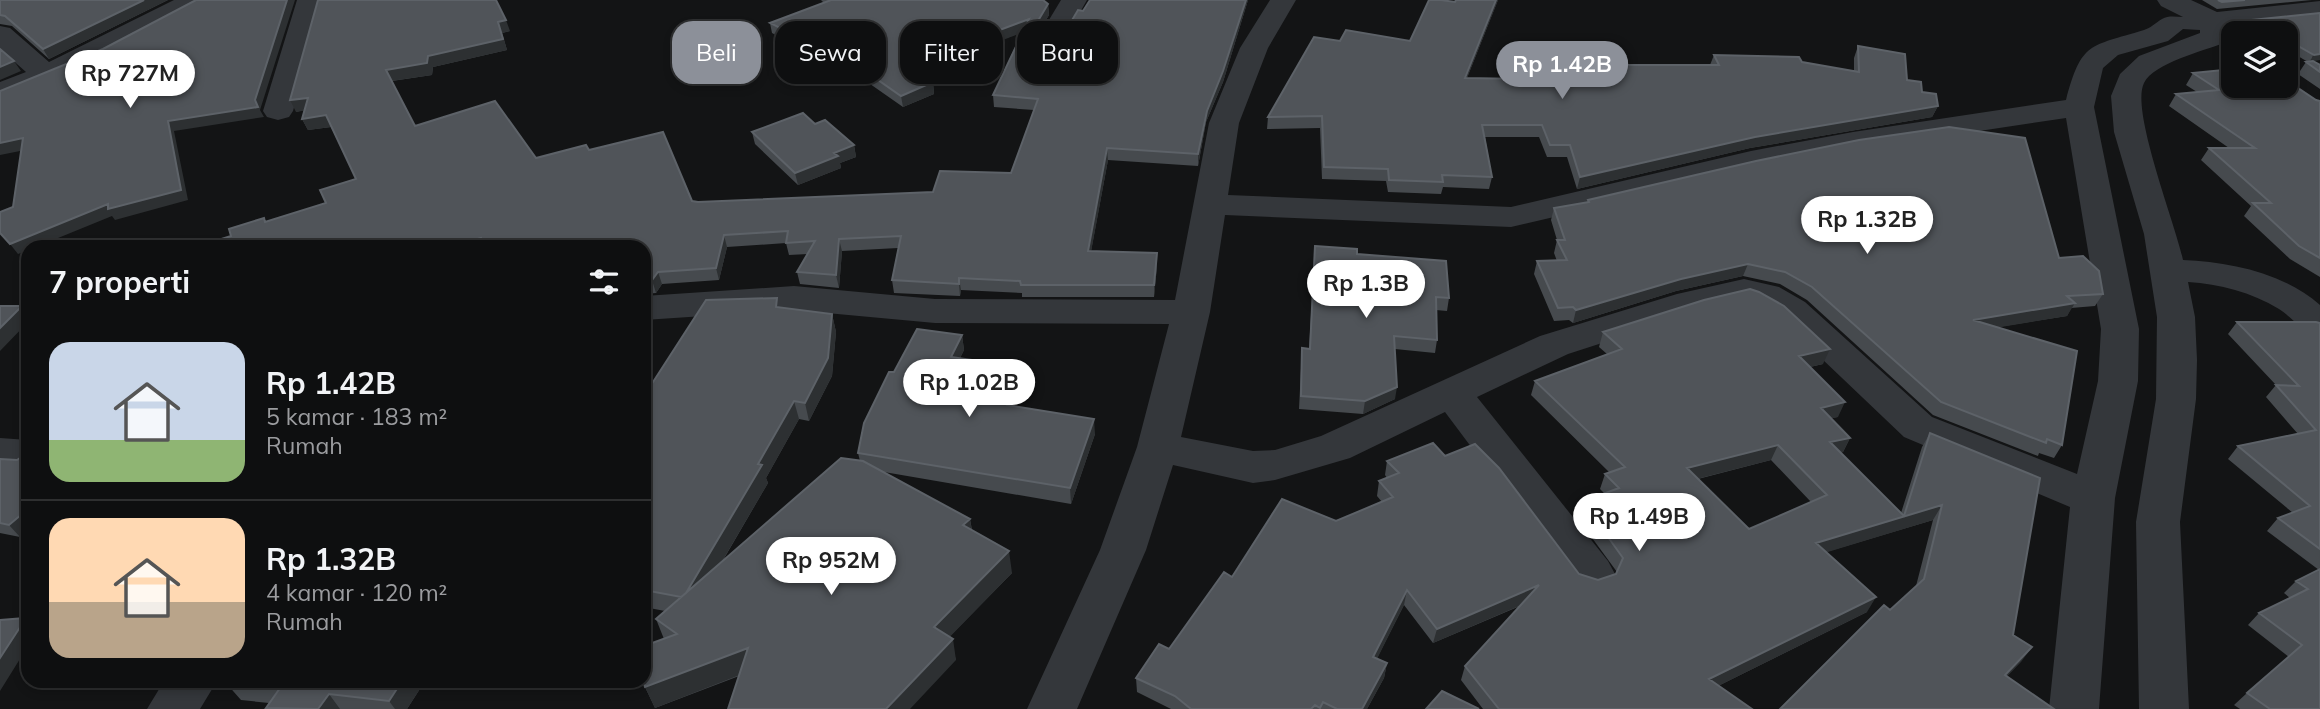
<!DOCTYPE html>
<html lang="id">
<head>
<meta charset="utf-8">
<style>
	body { margin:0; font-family:Mulish,sans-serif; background:#171819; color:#f1f3f6; height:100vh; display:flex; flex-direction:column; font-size:26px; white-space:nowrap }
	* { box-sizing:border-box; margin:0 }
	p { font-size:23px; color:#9b9c9f }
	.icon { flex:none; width:38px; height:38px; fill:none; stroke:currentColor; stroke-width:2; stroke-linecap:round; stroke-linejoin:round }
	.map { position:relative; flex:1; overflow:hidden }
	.panel { position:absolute; left:21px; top:240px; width:630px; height:448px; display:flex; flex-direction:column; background:#0e0f10; border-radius:21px; box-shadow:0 4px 10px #0003,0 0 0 2px #2e2f30 }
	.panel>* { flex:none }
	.banner { position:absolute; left:672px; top:21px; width:665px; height:63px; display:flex; gap:14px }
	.buttons { position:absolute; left:2221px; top:21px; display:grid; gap:14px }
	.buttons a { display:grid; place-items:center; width:77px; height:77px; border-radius:14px; background:#0e0f10; box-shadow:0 4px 10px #0003,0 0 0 2px #2e2f30; font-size:35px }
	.price { position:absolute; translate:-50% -60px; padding:0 16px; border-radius:24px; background:#fff; color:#222; font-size:23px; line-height:46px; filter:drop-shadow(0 2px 4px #0008) }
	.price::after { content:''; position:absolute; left:50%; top:42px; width:21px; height:16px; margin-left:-10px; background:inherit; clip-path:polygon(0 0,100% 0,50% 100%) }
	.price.on { background:#8c9099; color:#fff }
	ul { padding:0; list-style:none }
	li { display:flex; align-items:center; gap:21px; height:175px; padding:0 28px }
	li+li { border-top:2px solid #2e2f30 }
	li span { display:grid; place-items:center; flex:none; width:196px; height:140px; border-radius:21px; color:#555 }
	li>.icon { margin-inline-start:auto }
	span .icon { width:84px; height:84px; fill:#fffc; stroke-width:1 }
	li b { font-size:30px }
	h2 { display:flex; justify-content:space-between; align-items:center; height:84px; padding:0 28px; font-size:30px }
	.chip { padding:0 24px; border-radius:21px; background:#0e0f10; box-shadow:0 4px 10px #0003,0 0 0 2px #2e2f30; font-size:24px; line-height:63px }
	.chip.on { background:#8c9099; color:#fff }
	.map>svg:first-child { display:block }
</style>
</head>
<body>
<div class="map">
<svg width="2320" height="709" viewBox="0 0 2320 709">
	<rect width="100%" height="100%" fill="#131415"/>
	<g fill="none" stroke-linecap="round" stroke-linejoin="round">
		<path fill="#34373b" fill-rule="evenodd" d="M 174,0 L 206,0 L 202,6 L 108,56 L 0,102 L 0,82 L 26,72 L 0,49 L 0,26 L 10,28 L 49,62 Z
			M 297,0 L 323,0 L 293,111 L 289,117 L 278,120 L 267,117 L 263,111 Z
			M 1061,0 L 1087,0 L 1056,54 L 1046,56 L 1036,54 L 1032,48 Z
			M 1270,0 L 1296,0 L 1268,48 L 1239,123 L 1228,195 L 1511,207 L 1751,151 L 1853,132 L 2066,100 C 2082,41 2089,47 2144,30 C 2151,28 2155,23 2162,19 C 2169,15 2176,17 2183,17 L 2161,6 L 2157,0 L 2191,0 L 2217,12 L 2320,1 L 2320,17 L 2228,27 L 2228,37 L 2224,43 C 2203,51 2154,63 2144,83 C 2130,110 2176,225 2183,260 C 2230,262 2284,273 2320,305 L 2320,337 C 2302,332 2294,319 2279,309 C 2251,292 2220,284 2188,282 L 2195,317 L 2197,360 L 2196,399 L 2180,522 L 2189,709 L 2139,709 L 2136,522 L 2156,399 L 2157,317 L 2144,234 L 2114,132 L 2111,96 L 2120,74 L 2139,56 L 2200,33 L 2200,30 L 2183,29 L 2168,41 L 2118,55 L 2103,68 L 2094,107 L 2139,329 L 2138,381 L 2115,498 L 2099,709 L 2049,709 L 2070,507 L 1904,437 L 1779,318 L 1754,304 L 1744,301 L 1698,312 L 1568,354 L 1477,397 L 1608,561 L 1615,574 L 1608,587 L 1592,592 L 1576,587 L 1445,412 L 1350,458 L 1275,480 L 1253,483 L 1173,465 L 1146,550 L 1077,709 L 1027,709 L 1100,550 L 1137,447 L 1169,324 L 935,323 L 794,310 L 644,320 L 644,296 L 794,286 L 935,299 L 1175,300 L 1209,123 L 1240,48 ZM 2066,118 L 2101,329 L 2098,381 L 2077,474 L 1932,417 L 1805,302 L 1779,287 L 1744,279 L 1677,294 L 1540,336 L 1321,436 L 1275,450 L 1253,451 L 1181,437 L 1210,312 L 1225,215 L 1511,227 L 1751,171 L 1853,150 Z
			M 0,438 L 28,440 L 28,470 L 0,468 Z
			M 164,681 L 217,681 L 200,709 L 147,709 Z"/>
	</g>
	<path fill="#464a4e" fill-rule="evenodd" d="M 0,0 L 168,0 L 49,59 L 12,26 L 0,24 Z
		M 318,0 L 510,31 L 502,33 L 507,50 L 433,67 L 432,75 L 392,81 L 415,126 L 536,158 L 589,150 L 692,201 L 698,202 L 933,192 L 1011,173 L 1034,110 L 994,107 L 993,95 L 1022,32 L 918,72 L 933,82 L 934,94 L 903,107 L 820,49 L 810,53 L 772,33 L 770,23 L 824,3 L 821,0 L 1043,0 L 1048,4 L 1049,15 L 1032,43 L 1033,44 L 1046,48 L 1058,44 L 1083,11 L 1090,0 L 1248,0 L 1223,82 L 1206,122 L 1198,166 L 1108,160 L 1091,251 L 1157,266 L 1154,297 L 1022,297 L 1022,293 L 961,290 L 960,296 L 894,293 L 892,280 L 898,248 L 842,251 L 839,288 L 800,284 L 797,272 L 808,254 L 789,255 L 786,243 L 727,247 L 719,280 L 662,284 L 656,293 L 644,294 L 644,247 L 231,236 L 266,222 L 326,203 L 356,179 L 331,127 L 308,130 L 302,119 L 304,110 L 296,112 Z
		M 1456,0 L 1498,0 L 1467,78 L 1587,79 L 1586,77 L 1589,65 L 1710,65 L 1714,55 L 1802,62 L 1854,71 L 1854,58 L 1858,46 L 1907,80 L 1938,106 L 1932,117 L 1750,148 L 1577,189 L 1567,157 L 1547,157 L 1539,137 L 1485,137 L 1492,177 L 1489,189 L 1443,187 L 1441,194 L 1388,192 L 1386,181 L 1322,179 L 1320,128 L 1267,129 L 1268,117 L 1340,41 L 1410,41 L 1455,2 Z
		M 2202,0 L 2312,0 L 2217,9 Z
		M 2320,13 L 2312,61 L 2320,65 L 2320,89 L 2298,74 L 2306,62 L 2308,62 L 2286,49 L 2286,33 L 2257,33 L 2247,28 L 2252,20 Z
		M 2286,64 L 2291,71 L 2286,80 L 2316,100 L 2320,101 L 2320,277 L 2290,259 L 2244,216 L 2251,206 L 2201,160 L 2209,148 L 2229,148 L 2169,106 L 2176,94 L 2197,92 L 2186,85 L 2193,73 L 2286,86 Z
		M 815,124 L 854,145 L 856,157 L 840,163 L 841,168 L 798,185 L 755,144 L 752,132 Z
		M 1588,200 L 2059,258 L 2103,294 L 2095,306 L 2071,308 L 2067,316 L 1998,327 L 2062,445 L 2054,458 L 2039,453 L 2038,456 L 1933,415 L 1807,300 L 1780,284 L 1743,276 L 1676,291 L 1573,323 L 1569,320 L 1554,321 L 1534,274 L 1537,261 L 1557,261 L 1554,253 L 1557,240 L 1551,220 L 1554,208 L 1588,202 Z
		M 1315,246 L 1357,254 L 1449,298 L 1447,311 L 1436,310 L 1437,340 L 1435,353 L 1395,349 L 1395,399 L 1363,414 L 1299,409 L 1302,348 L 1309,349 Z
		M 779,307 L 832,314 L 836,332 L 832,376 L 809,421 L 799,419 L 766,478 L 768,483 L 722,562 L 860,461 L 858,453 L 894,372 L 962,335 L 964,350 L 960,358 L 1024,383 L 1014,406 L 1095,434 L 1071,504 L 884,472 L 970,519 L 972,530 L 1012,573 L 949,637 L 956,660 L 739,676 L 655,708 L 645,687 L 664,639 L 656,619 L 665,611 L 644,607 L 644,396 Z
		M 2237,322 L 2320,323 L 2320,709 L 2240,709 L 2234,705 L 2247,693 L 2289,657 L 2248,625 L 2259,613 L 2290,598 L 2284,593 L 2296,581 L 2319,570 L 2267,531 L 2278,518 L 2293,513 L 2228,459 L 2238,446 L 2298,434 L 2266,397 L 2276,385 L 2228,334 Z
		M 1603,332 L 1823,364 L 1810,367 L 1838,417 L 1831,418 L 1850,438 L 1843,452 L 1840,453 L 1901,513 L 1922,447 L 1930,433 L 2013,635 L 2021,662 L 1890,610 L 1916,586 L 1933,520 L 1826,552 L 1867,612 L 1718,686 L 1752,709 L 1483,709 L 1461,680 L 1465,666 L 1520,606 L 1433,643 L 1404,605 L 1377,658 L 1387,663 L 1384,678 L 1367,709 L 1171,709 L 1137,692 L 1136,678 L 1169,649 L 1232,577 L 1336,521 L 1382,502 L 1377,496 L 1379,481 L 1387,478 L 1385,475 L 1387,461 L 1445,456 L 1579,574 L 1598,580 L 1616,574 L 1617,572 L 1587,531 L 1593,516 L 1601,513 L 1598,509 L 1603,494 L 1605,494 L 1600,489 L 1605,474 L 1610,473 L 1531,395 L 1535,381 L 1607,354 L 1599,347 ZM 1771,460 L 1811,502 L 1749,529 L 1698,479 Z
		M 0,459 L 17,460 L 28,460 L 28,530 L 20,537 L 0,533 Z
		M 227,681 L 425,681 L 407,709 L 267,709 L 266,708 L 269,703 L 241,700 L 226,683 Z"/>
	<path fill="#2d3032" d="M 144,0 L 168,0 L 49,59 L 43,49 Z
		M 287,0 L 295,0 L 260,110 L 264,117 L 174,131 L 188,200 L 115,220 L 112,216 L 36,247 L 28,247 L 28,250 L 18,254 L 10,244 L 168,121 L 255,100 Z
		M 1246,0 L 1248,0 L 1223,82 L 1206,122 L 1198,166 L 1198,154 L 1207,111 Z
		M 1496,0 L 1498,0 L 1462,90 L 1465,78 Z
		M 1048,4 L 1049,15 L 1030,47 L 1029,36 Z
		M 1029,19 L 1029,30 L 908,76 L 906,65 Z
		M 506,20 L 510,31 L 502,33 L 507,50 L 433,67 L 432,75 L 391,81 L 386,70 L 428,56 L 498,22 Z
		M 818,38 L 820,49 L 810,53 L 808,42 Z
		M 2320,54 L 2320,60 L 2309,62 L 2314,55 Z
		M 14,61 L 21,71 L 0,80 L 0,67 Z
		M 933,82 L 934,94 L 903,107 L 901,96 Z
		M 308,98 L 313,109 L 296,112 L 290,100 Z
		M 1938,106 L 1932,117 L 1750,148 L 1577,189 L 1580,177 L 1755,137 Z
		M 326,115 L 331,127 L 308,130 L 302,119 Z
		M 23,138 L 30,149 L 0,155 L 0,143 Z
		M 854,145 L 856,157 L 840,163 L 841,168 L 798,185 L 795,173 L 834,153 Z
		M 1107,148 L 1108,160 L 1089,263 L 1088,251 Z
		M 724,235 L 727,247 L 719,280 L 716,268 Z
		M 481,238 L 485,247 L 448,247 Z
		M 839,239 L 842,251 L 839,288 L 836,275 Z
		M 1157,253 L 1157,266 L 1154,297 L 1154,285 Z
		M 1748,264 L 1743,276 L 1676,291 L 1573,323 L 1576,310 L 1681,279 Z
		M 658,272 L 662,284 L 656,293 L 652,280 Z
		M 959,278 L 961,290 L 960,296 L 959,284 Z
		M 2075,303 L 2067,316 L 1965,333 L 1973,320 Z
		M 22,306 L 28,313 L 28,322 L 0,351 L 0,328 Z
		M 832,314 L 836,332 L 832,376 L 809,421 L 805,403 Z
		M 962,335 L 964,350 L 953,372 L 951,357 Z
		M 1830,349 L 1823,364 L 1792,371 L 1799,356 Z
		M 1022,367 L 1024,383 L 1009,420 L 1007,405 Z
		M 1397,387 L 1395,399 L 1363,414 L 1365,401 Z
		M 794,401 L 799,419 L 766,478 L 768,483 L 690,616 L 683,598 Z
		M 1845,402 L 1838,417 L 1814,422 L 1821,408 Z
		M 1094,419 L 1095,434 L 1071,504 L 1070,488 Z
		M 1850,438 L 1843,452 L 1822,457 L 1830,442 Z
		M 1778,445 L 1771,460 L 1681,483 L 1687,468 Z
		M 1942,505 L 1933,520 L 1808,558 L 1816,543 Z
		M 22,514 L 28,521 L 28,530 L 20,537 L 9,525 Z
		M 970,519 L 973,540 L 963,525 Z
		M 1009,551 L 1012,573 L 938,649 L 934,627 Z
		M 1539,585 L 1535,599 L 1433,643 L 1437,629 Z
		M 1407,590 L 1404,605 L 1371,671 L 1373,657 Z
		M 1876,597 L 1867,612 L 1702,694 L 1709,679 Z
		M 26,618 L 28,620 L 28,646 L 0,691 L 0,658 Z
		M 953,639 L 956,660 L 910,709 L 886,709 Z
		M 2032,647 L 2021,662 L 1994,690 L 2005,675 Z
		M 748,648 L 755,669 L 655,708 L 645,687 Z
		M 1387,663 L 1384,678 L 1367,709 L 1362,709 Z
		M 402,681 L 425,681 L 407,709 L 395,709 L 389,701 Z
		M 329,694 L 340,709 L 318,709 Z"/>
	<path fill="#505459" stroke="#5d6268" stroke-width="2" fill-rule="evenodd" d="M 0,0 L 144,0 L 43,49 L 5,16 L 0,15 Z
		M 196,0 L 287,0 L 255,100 L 258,107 L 168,121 L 181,190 L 108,209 L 108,204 L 10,244 L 0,233 L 0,212 L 13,207 L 23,138 L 0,143 L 0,91 L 103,49 Z
		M 318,0 L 496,0 L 506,20 L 498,22 L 503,39 L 428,56 L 427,63 L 386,70 L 415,126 L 495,101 L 536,158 L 586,145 L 589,150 L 663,132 L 692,201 L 698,202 L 933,192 L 940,171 L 1011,173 L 1038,99 L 993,95 L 1029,19 L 906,65 L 933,82 L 901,96 L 818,38 L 808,42 L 770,23 L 831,0 L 1043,0 L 1048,4 L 1029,36 L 1033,44 L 1046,48 L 1058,44 L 1078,10 L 1083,11 L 1090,0 L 1246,0 L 1223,71 L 1207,111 L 1198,154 L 1107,148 L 1088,251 L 1157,253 L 1154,285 L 1021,285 L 1020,281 L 959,278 L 959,284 L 892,280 L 901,236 L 839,239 L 836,275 L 797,272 L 815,241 L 786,243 L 788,231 L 724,235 L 716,268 L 658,272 L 652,280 L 644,281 L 644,247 L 483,247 L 481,238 L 448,247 L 196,247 L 231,236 L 229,229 L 264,218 L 265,222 L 326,203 L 320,190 L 356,179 L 326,115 L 302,119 L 308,98 L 290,100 Z
		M 1429,0 L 1441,0 L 1455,2 L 1456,0 L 1496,0 L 1465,78 L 1597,80 L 1589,65 L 1719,65 L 1714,55 L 1799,57 L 1802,62 L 1859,72 L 1858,46 L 1905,54 L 1907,80 L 1921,82 L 1922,92 L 1936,94 L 1938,106 L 1755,137 L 1580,177 L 1570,145 L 1550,145 L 1542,125 L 1482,125 L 1492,177 L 1442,175 L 1443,182 L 1389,180 L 1388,169 L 1324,167 L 1322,116 L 1268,117 L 1314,37 L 1340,41 L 1346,30 L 1410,41 Z
		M 2218,0 L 2245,0 L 2222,2 Z
		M 2320,13 L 2320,54 L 2314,55 L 2286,39 L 2286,33 L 2275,33 L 2252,20 Z
		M 0,49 L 14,61 L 0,67 Z
		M 2313,61 L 2320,65 L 2320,72 L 2306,62 Z
		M 2291,63 L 2291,71 L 2286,71 L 2286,64 Z
		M 2233,69 L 2233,86 L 2286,86 L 2286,80 L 2316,100 L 2320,101 L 2320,258 L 2299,246 L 2253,203 L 2271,203 L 2209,148 L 2255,148 L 2176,94 L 2219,90 L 2193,73 Z
		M 803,113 L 815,124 L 825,120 L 854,145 L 834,153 L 838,156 L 795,173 L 752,132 Z
		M 1949,127 L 2025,138 L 2059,258 L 2083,256 L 2099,271 L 2103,294 L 2067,296 L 2075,303 L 1973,320 L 2077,351 L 2062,445 L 2047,439 L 2046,443 L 1941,402 L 1812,287 L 1785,272 L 1748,264 L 1681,279 L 1576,310 L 1573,307 L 1558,308 L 1537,261 L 1567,260 L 1557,240 L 1565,240 L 1554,208 L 1589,202 L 1588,200 L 1756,161 L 1859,140 Z
		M 1315,246 L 1357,249 L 1357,254 L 1446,261 L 1449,298 L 1436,297 L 1437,340 L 1394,336 L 1397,387 L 1365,401 L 1301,396 L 1302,348 L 1310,349 Z
		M 1750,289 L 1759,292 L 1784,306 L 1830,349 L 1799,356 L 1845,402 L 1821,408 L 1850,438 L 1830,442 L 1904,516 L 1930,433 L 2040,478 L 2013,635 L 2032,647 L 2005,675 L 2054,709 L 1780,709 L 1884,605 L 1890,610 L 1924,579 L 1942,505 L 1816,543 L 1876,597 L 1709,679 L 1752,709 L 1499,709 L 1465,666 L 1539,585 L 1437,629 L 1407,590 L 1373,657 L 1387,663 L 1362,709 L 1337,709 L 1323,702 L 1320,708 L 1315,705 L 1311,709 L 1191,709 L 1175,696 L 1136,678 L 1159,644 L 1169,649 L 1224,572 L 1232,577 L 1282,499 L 1336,521 L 1393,497 L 1379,481 L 1399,473 L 1387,461 L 1433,443 L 1445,456 L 1475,444 L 1499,468 L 1579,574 L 1598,580 L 1616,574 L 1623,558 L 1593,516 L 1615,508 L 1603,494 L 1619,488 L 1605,474 L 1625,467 L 1535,381 L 1622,349 L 1603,332 L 1704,300 ZM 1778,445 L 1827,495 L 1749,529 L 1687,468 Z
		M 777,298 L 776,307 L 832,314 L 828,358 L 805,403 L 794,401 L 758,464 L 762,465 L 686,593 L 681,597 L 644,590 L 644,396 L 706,300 Z
		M 0,306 L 22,306 L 0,328 Z
		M 2237,322 L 2316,322 L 2320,323 L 2320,549 L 2278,518 L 2310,506 L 2238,446 L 2316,430 L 2276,385 L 2299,386 Z
		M 917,329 L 962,335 L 951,357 L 1022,367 L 1007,405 L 1094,419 L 1070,488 L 858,453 L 864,423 L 889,372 L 894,372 Z
		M 20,458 L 28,460 L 28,515 L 22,514 L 9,525 L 0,523 L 0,459 L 17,460 Z
		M 841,458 L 863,461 L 970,519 L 963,525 L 1009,551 L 934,627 L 953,639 L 886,709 L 728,709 L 748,648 L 645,687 L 643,681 L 644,681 L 644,646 L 677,634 L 656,619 Z
		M 2320,569 L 2320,709 L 2270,709 L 2247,693 L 2302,645 L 2259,613 L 2308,589 L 2296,581 Z
		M 26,618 L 0,658 L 0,620 Z
		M 227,681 L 402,681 L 389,701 L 329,694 L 318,709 L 266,708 L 280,688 L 226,683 Z
		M 1442,691 L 1479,709 L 1426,709 Z"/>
</svg>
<div class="buttons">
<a><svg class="icon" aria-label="layers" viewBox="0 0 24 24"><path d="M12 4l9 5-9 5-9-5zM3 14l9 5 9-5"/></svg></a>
</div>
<b class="price on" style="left:1562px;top:101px">Rp 1.42B</b>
<b class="price" style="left:130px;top:110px">Rp 727M</b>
<b class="price" style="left:1867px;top:256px">Rp 1.32B</b>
<b class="price" style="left:1366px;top:320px">Rp 1.3B</b>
<b class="price" style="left:969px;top:419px">Rp 1.02B</b>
<b class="price" style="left:1639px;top:553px">Rp 1.49B</b>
<b class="price" style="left:831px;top:597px">Rp 952M</b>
<div class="banner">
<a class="chip on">Beli</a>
<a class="chip">Sewa</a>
<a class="chip">Filter</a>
<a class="chip">Baru</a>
</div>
<section class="panel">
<h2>7 properti<svg class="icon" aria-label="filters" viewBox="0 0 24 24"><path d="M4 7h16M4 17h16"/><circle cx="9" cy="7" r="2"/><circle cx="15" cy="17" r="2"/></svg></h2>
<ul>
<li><span style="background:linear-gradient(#c9d6e8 70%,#8fb573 0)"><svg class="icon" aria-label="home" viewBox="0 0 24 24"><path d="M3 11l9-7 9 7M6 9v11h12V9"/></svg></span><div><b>Rp 1.42B</b><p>5 kamar · 183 m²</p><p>Rumah</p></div></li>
<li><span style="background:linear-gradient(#ffd9b3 60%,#b9a48a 0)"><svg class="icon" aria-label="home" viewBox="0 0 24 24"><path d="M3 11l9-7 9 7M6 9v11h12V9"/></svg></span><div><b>Rp 1.32B</b><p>4 kamar · 120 m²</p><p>Rumah</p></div></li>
</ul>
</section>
</div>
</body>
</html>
